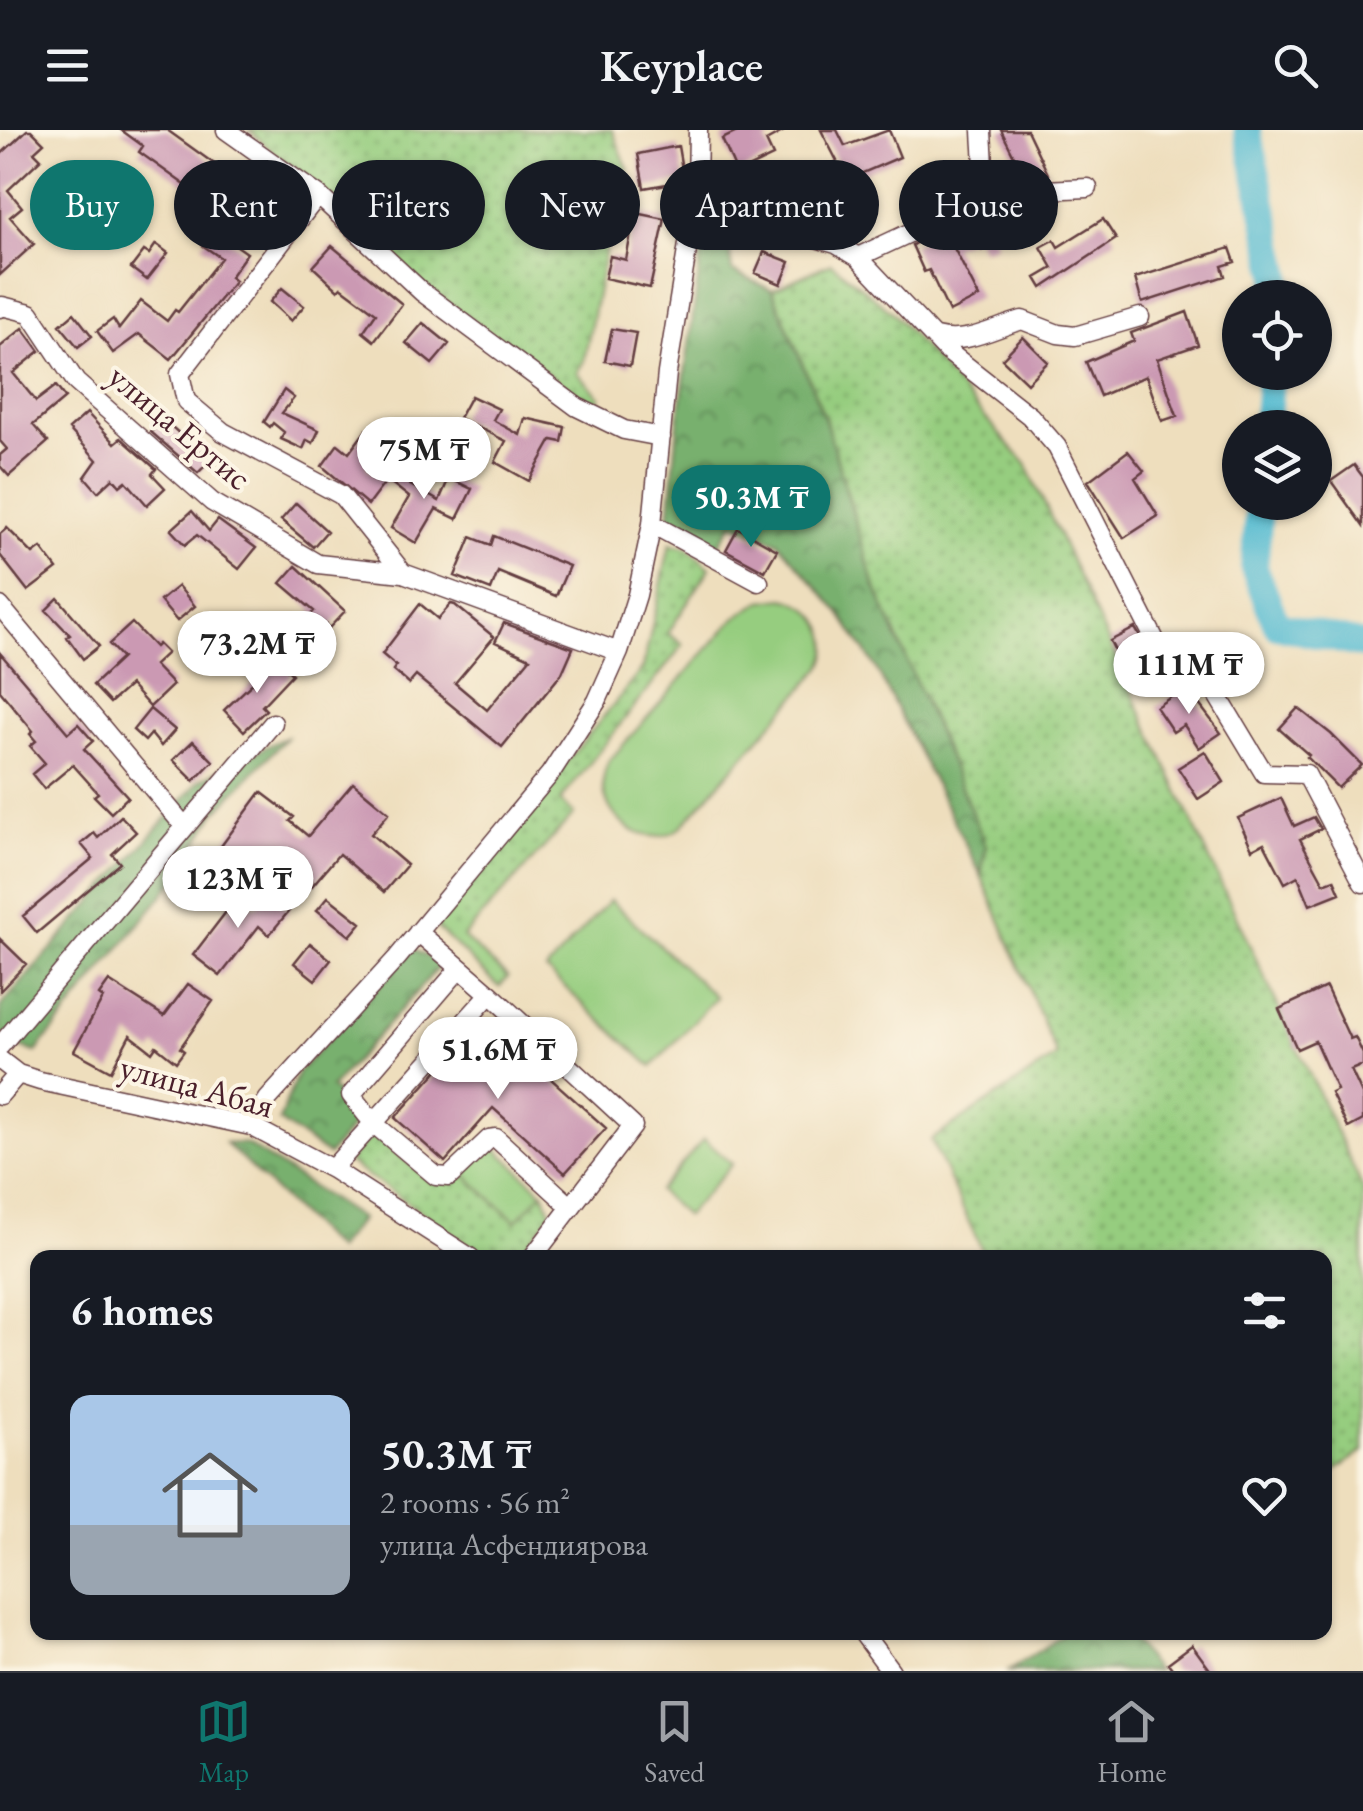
<!DOCTYPE html>
<html lang="en">
<head>
<meta charset="utf-8">
<style>
	body { margin:0; font-family:"EB Garamond",serif; background:#20242c; color:#f1f3f6; height:100vh; display:flex; flex-direction:column; font-size:38px; white-space:nowrap }
	* { box-sizing:border-box; margin:0 }
	p { font-size:32px; color:#9ea1a6 }
	.icon { flex:none; width:55px; height:55px; fill:none; stroke:currentColor; stroke-width:2; stroke-linecap:round; stroke-linejoin:round }
	.map { position:relative; flex:1; overflow:hidden }
	.sheet { position:absolute; left:30px; top:1120px; width:1302px; height:390px; display:flex; flex-direction:column; background:#171b24; border-radius:20px; box-shadow:0 2px 8px #0004 }
	.sheet>* { flex:none }
	.hud { position:absolute; left:30px; top:30px; width:1305px; height:90px; display:flex; gap:20px }
	.controls { position:absolute; left:1222px; top:150px; display:grid; gap:20px }
	.controls a { display:grid; place-items:center; width:110px; height:110px; border-radius:50%; background:#171b24; box-shadow:0 2px 8px #0004; font-size:50px }
	.price { position:absolute; translate:-50% -85px; padding:0 22px; border-radius:35px; background:#fff; color:#222; font-size:32px; line-height:65px; filter:drop-shadow(0 2px 5px #0008) }
	.price::after { content:''; position:absolute; left:50%; top:60px; width:30px; height:22px; margin-left:-15px; background:inherit; clip-path:polygon(0 0,100% 0,50% 100%) }
	.price.current { background:#0f766e; color:#fff }
	ul { padding:0; list-style:none }
	li { display:flex; align-items:center; gap:30px; height:250px; padding:0 40px }
	li+li { border-top:2px solid #363941 }
	li span { display:grid; place-items:center; flex:none; width:280px; height:200px; border-radius:20px; color:#555 }
	li>.icon { margin-inline-start:auto }
	span .icon { width:120px; height:120px; fill:#fffc; stroke-width:1 }
	li b { font-size:42px }
	h2 { display:flex; justify-content:space-between; align-items:center; height:120px; padding:0 40px; font-size:42px }
	.tag { padding:0 35px; border-radius:45px; background:#171b24; box-shadow:0 2px 8px #0004; font-size:35px; line-height:90px }
	.tag.current { background:#0f766e; color:#fff }
	header { display:flex; justify-content:space-between; align-items:center; height:130px; padding:0 40px; background:#171b24; font-size:45px; font-weight:600 }
	.dock { display:flex; justify-content:space-around; align-items:center; height:140px; border-top:2px solid #363941; background:#171b24; font-size:28px; color:#9ea1a6 }
	.dock a { display:grid; justify-items:center; gap:5px }
	.dock .current { color:#0f766e }
	.map>svg:first-child { display:block }
</style>
</head>
<body>
<header><svg class="icon" aria-label="menu" viewBox="0 0 24 24"><path d="M4 6h16M4 12h16M4 18h16"/></svg>Keyplace<svg class="icon" aria-label="search" viewBox="0 0 24 24"><circle cx="10" cy="10" r="6"/><path d="M15 15l6 6"/></svg></header>
<div class="map">
<svg width="1363" height="1541" viewBox="0 0 1363 1541">
	<defs>
		<pattern id="grass-dots" width="8" height="8" patternUnits="userSpaceOnUse" patternTransform="scale(2.5)"><rect width="8" height="8" fill="#96cd7f"/><path d="M2 2h.1M6 6h.1" fill="none" stroke="#7ca668" stroke-width="1.8" stroke-linecap="round"/></pattern>
		<pattern id="forest-crowns" width="20" height="18" patternUnits="userSpaceOnUse" patternTransform="scale(2.5)"><rect width="20" height="18" fill="#78b06e"/><path d="M2 6a3 3 0 1 1 6 0M12 15a3 3 0 1 1 6 0" fill="none" stroke="#648f5b"/></pattern>
	</defs>
	<rect width="100%" height="100%" fill="#fcf5e5"/>
	<filter id="ink" filterUnits="userSpaceOnUse"><feTurbulence type="fractalNoise" baseFrequency=".01" numOctaves="2"/><feDisplacementMap in="SourceGraphic" scale="20" xChannelSelector="R" yChannelSelector="G"/><feConvolveMatrix kernelMatrix="1 2 1 2 8 2 1 2 1" color-interpolation-filters="sRGB"/></filter>
	<filter id="wash" filterUnits="userSpaceOnUse"><feTurbulence type="fractalNoise" baseFrequency=".0048" numOctaves="4" result="noise"/><feDisplacementMap in="SourceGraphic" scale="40" xChannelSelector="R" yChannelSelector="G"/><feGaussianBlur stdDeviation="2.25" result="paint"/><feColorMatrix in="noise" values="0 0 0 0 0 0 0 0 0 0 0 0 0 0 0 0 0 1.4 0 .05"/><feComposite in="paint" operator="in"/></filter>
	<g filter="url(#wash)">
		<rect width="100%" height="100%" fill="#eedebd"/>
		<path fill="url(#grass-dots)" stroke="#707655" stroke-width="2.5" d="M 249,0 L 612,0 L 628,39 L 616,67 L 584,231 L 577,242 L 600,267 L 598,272 L 583,268 L 412,149 Z
			M 831,133 L 892,182 L 1026,334 L 1363,1059 L 1363,1321 L 1325,1348 L 1325,1128 L 985,1127 L 931,1010 L 1057,926 L 981,745 L 986,716 L 874,454 L 825,289 L 772,160 Z
			M 670,414 L 686,417 L 710,438 L 668,503 L 683,515 L 560,671 L 574,684 L 463,807 L 508,847 L 499,857 L 434,795 L 643,538 Z
			M 372,1004 L 432,1051 L 464,1044 L 515,1091 L 543,1062 L 552,1083 L 517,1127 L 487,1127 L 348,1032 Z"/>
		<path fill="url(#forest-crowns)" stroke="#61684c" stroke-width="2.5" d="M 706,91 L 727,97 L 732,141 L 772,160 L 825,289 L 874,454 L 986,716 L 981,745 L 876,538 L 840,483 L 778,412 L 733,393 L 717,418 L 669,391 L 678,294 Z
			M 288,606 L 216,682 L 174,751 L 36,922 L 0,910 L 0,877 L 200,650 Z
			M 413,819 L 441,834 L 331,958 L 361,986 L 328,1025 L 279,991 L 298,942 Z
			M 225,1013 L 246,1014 L 361,1089 L 336,1120 Z
			M 1065,1503 L 1126,1503 L 1157,1541 L 1009,1541 Z"/>
		<path fill="#96cd7f" stroke="#707655" stroke-width="2.5" d="M 784,468 C 816,475 838,506 822,537 L 680,698 C 639,727 586,674 609,631 L 735,488 L 762,471 Z
			M 610,770 L 716,867 L 652,937 L 546,840 Z
			M 704,1009 L 732,1034 L 686,1086 L 658,1061 Z
			M 491,1014 L 543,1062 L 516,1091 L 464,1044 Z"/>
		<g fill="none" stroke-linecap="round" stroke-linejoin="round">
			<path stroke="#52bad0" stroke-width="28" d="M 1247,0 L 1279,146 L 1277,168
				M 1266,298 L 1271,242
				M 1260,372 L 1254,438 L 1277,495 L 1363,515"/>
		</g>
		<g id="blocks">
			<path fill="#cb99b3" d="M 27,0 L 31,0 L 44,13 L 34,22 L 41,29 L 8,60 L 22,77 L 10,87 L 34,114 L 0,145 L 0,25 Z
				M 121,0 L 167,0 L 227,43 L 213,62 L 192,46 L 185,55 L 139,22 L 143,16 Z
				M 741,0 L 786,0 L 766,11 L 773,26 L 737,43 L 722,9 Z
				M 821,0 L 837,0 L 845,16 L 889,0 L 900,27 L 860,44 L 872,66 L 860,72 L 853,59 L 810,86 L 793,58 L 837,31 Z
				M 1001,0 L 1027,0 L 1048,44 L 1025,48 Z
				M 678,16 L 684,51 L 644,58 L 638,24 Z
				M 84,32 L 92,43 L 84,50 L 122,85 L 102,108 L 91,98 L 94,95 L 78,79 L 73,84 L 52,58 Z
				M 255,61 L 278,78 L 264,99 L 240,81 Z
				M 617,79 L 665,89 L 650,158 L 605,148 L 610,126 L 626,130 L 632,98 L 614,94 Z
				M 982,81 L 996,114 L 982,120 L 976,106 L 953,116 L 979,167 L 949,182 L 929,140 L 924,142 L 912,115 Z
				M 1103,89 L 1116,109 L 1042,158 L 1036,148 L 1053,138 L 1041,117 L 1054,110 L 1058,117 Z
				M 213,99 L 247,123 L 230,147 L 235,151 L 171,229 L 139,204 L 113,223 L 97,201 L 113,189 L 119,199 L 141,171 L 167,191 L 175,180 L 178,182 L 221,128 L 202,115 Z
				M 156,114 L 168,123 L 147,150 L 131,138 L 144,121 L 149,124 Z
				M 332,116 L 402,174 L 374,211 L 363,202 L 376,183 L 341,157 L 338,160 L 313,137 Z
				M 1230,118 L 1235,132 L 1222,136 L 1225,146 L 1142,173 L 1135,148 Z
				M 764,122 L 790,132 L 781,154 L 755,143 Z
				M 282,158 L 304,176 L 291,191 L 270,172 Z
				M 1187,182 L 1198,215 L 1157,229 L 1177,286 L 1162,291 L 1146,246 L 1100,266 L 1086,232 L 1134,211 L 1131,203 Z
				M 74,183 L 92,206 L 78,217 L 60,195 Z
				M 423,193 L 449,214 L 432,234 L 406,213 Z
				M 23,198 L 40,221 L 13,243 L 36,271 L 56,256 L 65,268 L 33,295 L 48,312 L 9,346 L 0,336 L 0,325 L 7,319 L 0,311 L 0,217 Z
				M 612,199 L 636,203 L 630,236 L 605,231 Z
				M 1023,207 L 1048,232 L 1027,253 L 1002,229 Z
				M 284,260 L 294,268 L 282,283 L 319,300 L 313,313 L 307,310 L 303,319 L 281,309 L 284,302 L 273,293 L 270,297 L 264,292 Z
				M 471,266 L 499,279 L 493,290 L 520,305 L 525,288 L 565,297 L 562,312 L 552,310 L 529,351 L 495,332 L 506,311 L 459,288 Z
				M 87,283 L 115,313 L 121,308 L 156,339 L 152,344 L 165,358 L 147,375 L 126,351 L 120,356 L 113,348 L 98,362 L 85,347 L 97,330 L 69,299 Z
				M 163,289 L 210,331 L 198,343 L 151,302 Z
				M 366,300 L 383,314 L 366,337 L 386,351 L 368,375 L 322,336 L 338,314 L 349,323 Z
				M 1128,321 L 1144,341 L 1135,348 L 1158,386 L 1124,408 L 1088,351 Z
				M 405,330 L 420,343 L 410,355 L 439,371 L 449,348 L 472,359 L 457,389 L 436,379 L 416,413 L 391,398 L 409,367 L 385,348 L 389,343 L 393,345 Z
				M 1354,335 L 1363,347 L 1363,396 L 1331,351 Z
				M 296,373 L 327,401 L 313,417 L 281,390 Z
				M 192,381 L 209,401 L 218,390 L 256,418 L 239,439 L 197,405 L 185,415 L 171,400 Z
				M 7,398 L 33,424 L 41,418 L 57,439 L 28,461 L 0,425 L 0,404 Z
				M 738,398 L 777,420 L 765,441 L 726,420 Z
				M 494,406 L 569,436 L 556,466 L 498,442 L 491,460 L 455,446 L 471,407 L 491,415 Z
				M 296,436 L 345,481 L 329,498 L 324,493 L 311,507 L 299,497 L 314,481 L 281,453 Z
				M 178,456 L 195,476 L 177,491 L 160,471 Z
				M 58,468 L 99,516 L 83,529 L 67,507 L 70,505 L 46,480 Z
				M 420,474 L 438,489 L 451,474 L 455,475 L 494,507 L 455,553 L 487,580 L 530,528 L 495,512 L 504,493 L 573,518 L 562,543 L 502,617 L 416,546 L 409,554 L 393,540 L 396,536 L 382,524 Z
				M 132,493 L 155,517 L 158,514 L 167,523 L 154,535 L 173,555 L 150,577 L 130,555 L 110,573 L 93,555 L 122,528 L 109,514 Z
				M 1135,498 L 1157,535 L 1129,549 L 1110,511 Z
				M 0,523 L 68,603 L 78,594 L 93,611 L 84,619 L 128,667 L 111,683 L 94,666 L 98,663 L 73,635 L 44,659 L 32,644 L 45,633 L 30,616 L 36,611 L 30,604 L 33,601 L 0,561 Z
				M 277,530 L 292,544 L 262,576 L 266,580 L 244,601 L 224,580 Z
				M 1186,557 L 1221,603 L 1199,618 L 1184,595 L 1173,602 L 1156,577 Z
				M 1298,578 L 1331,604 L 1362,635 L 1338,658 L 1307,627 L 1309,625 L 1279,599 Z
				M 150,579 L 175,600 L 161,616 L 151,604 L 145,611 L 133,600 Z
				M 193,611 L 213,631 L 194,651 L 173,630 Z
				M 1205,621 L 1224,652 L 1198,669 L 1178,638 Z
				M 353,653 L 389,683 L 371,704 L 407,735 L 384,762 L 339,724 L 312,756 L 269,720 L 261,730 L 254,725 L 223,766 L 207,754 L 222,734 L 213,727 L 261,662 L 294,687 L 290,691 L 308,706 Z
				M 1281,668 L 1294,696 L 1314,687 L 1321,699 L 1300,709 L 1324,753 L 1334,749 L 1340,763 L 1310,775 L 1298,746 L 1285,753 L 1264,713 L 1252,719 L 1238,688 Z
				M 121,686 L 136,702 L 112,724 L 120,733 L 37,803 L 23,786 L 93,728 L 81,714 L 94,703 L 98,708 Z
				M 267,763 L 289,781 L 269,805 L 259,796 L 220,846 L 193,825 L 239,765 L 256,777 Z
				M 328,767 L 361,793 L 350,806 L 317,780 Z
				M 0,809 L 26,834 L 0,861 Z
				M 310,813 L 331,830 L 315,850 L 294,833 Z
				M 109,851 L 164,886 L 188,854 L 213,871 L 180,918 L 184,921 L 176,932 L 156,916 L 152,922 L 130,905 L 111,941 L 74,921 L 103,868 L 99,865 Z
				M 1326,857 L 1350,909 L 1355,907 L 1363,924 L 1363,935 L 1351,940 L 1363,966 L 1363,990 L 1348,998 L 1331,963 L 1337,960 L 1315,911 L 1297,919 L 1279,879 Z
				M 484,889 L 606,998 L 565,1043 L 493,978 L 445,1032 L 395,988 Z
				M 1192,1515 L 1211,1541 L 1174,1541 L 1168,1533 Z"/>
		</g>
	</g>
	<g filter="url(#ink)">
		<use href="#blocks" fill-opacity="0" stroke="#633c41" stroke-width="2.5"/>
		<g fill="none" stroke-linecap="round" stroke-linejoin="round">
			<g stroke="#633c41" stroke-width="21">
				<path id="minor" d="M 226,0 L 318,65 L 422,162 L 577,277 L 624,300 L 661,307
					M 697,59 L 740,86 L 836,114 L 858,127 L 946,220 L 1030,286 L 1057,317 L 1156,512 L 1177,536 L 1214,560 L 1264,643 L 1306,644 L 1363,753
					M 980,63 L 1088,58
					M 318,65 L 180,244 L 186,271 L 223,302 L 341,365 L 403,443 L 619,522
					M 858,127 L 967,76 C 990,53 983,31 982,0
					M 0,178 L 2,176 L 30,183 L 76,252 L 212,372 L 318,434 L 403,443
					M 935,207 C 967,215 991,199 1022,190 L 1058,204 L 1075,206 L 1140,187
					M 652,394 L 759,452
					M 0,476 L 185,697
					M 418,802 L 460,838
					M 490,864 L 460,838 L 351,965 L 373,993 L 436,1046 L 449,1047 L 489,1009 L 496,1008 L 570,1076
					M 0,916 L 273,593
					M 0,930 L 18,944 L 40,951 L 251,996 L 332,1039 L 471,1128
					M 0,965 L 18,944
					M 251,996 L 268,969 L 397,828 L 550,644 L 597,571 L 619,522 L 637,465 L 652,394 L 667,243 L 697,59 L 698,0
					M 332,1039 L 490,864 L 633,996 L 532,1128
					M 862,1502 L 891,1541"/>
			</g>
			<use href="#minor" stroke="#fff" stroke-width="18"/>
		</g>
	</g>
	<g text-anchor="middle" stroke-width="8" stroke-linejoin="round" paint-order="stroke">
		<g font-size="35" fill="#4a1f2b" stroke="#fcf5e5">
			<text transform="translate(180 297) rotate(40)" y="12">улица Ертис</text>
			<text transform="translate(197 956) rotate(15)" y="12">улица Абая</text>
		</g>
	</g>
</svg>
<div class="controls">
<a><svg class="icon" aria-label="locate" viewBox="0 0 24 24"><circle cx="12" cy="12" r="6"/><path d="M12 2v4M12 18v4M2 12h4M18 12h4"/></svg></a>
<a><svg class="icon" aria-label="layers" viewBox="0 0 24 24"><path d="M12 4l9 5-9 5-9-5zM3 14l9 5 9-5"/></svg></a>
</div>
<b class="price" style="left:424px;top:372px">75M ₸</b>
<b class="price current" style="left:751px;top:420px">50.3M ₸</b>
<b class="price" style="left:257px;top:566px">73.2M ₸</b>
<b class="price" style="left:1189px;top:587px">111M ₸</b>
<b class="price" style="left:238px;top:801px">123M ₸</b>
<b class="price" style="left:498px;top:972px">51.6M ₸</b>
<div class="hud">
<a class="tag current">Buy</a>
<a class="tag">Rent</a>
<a class="tag">Filters</a>
<a class="tag">New</a>
<a class="tag">Apartment</a>
<a class="tag">House</a>
</div>
<section class="sheet">
<h2>6 homes<svg class="icon" aria-label="filters" viewBox="0 0 24 24"><path d="M4 7h16M4 17h16"/><circle cx="9" cy="7" r="2"/><circle cx="15" cy="17" r="2"/></svg></h2>
<ul>
<li><span style="background:linear-gradient(#a9c7e8 65%,#9aa5b1 0)"><svg class="icon" aria-label="home" viewBox="0 0 24 24"><path d="M3 11l9-7 9 7M6 9v11h12V9"/></svg></span><div><b>50.3M ₸</b><p>2 rooms · 56 m²</p><p>улица Асфендиярова</p></div><svg class="icon" aria-label="heart" viewBox="0 0 24 24"><path d="M12 20l-8-8c-3-5 5-10 8-4 3-6 11-1 8 4z"/></svg></li>
</ul>
</section>
</div>
<nav class="dock">
<a class="current"><svg class="icon" aria-label="map" viewBox="0 0 24 24"><path d="M3 6l6-2 6 2 6-2v14l-6 2-6-2-6 2zM9 4v14M15 6v14"/></svg>Map</a>
<a><svg class="icon" aria-label="saved" viewBox="0 0 24 24"><path d="M7 4h10v16l-5-4-5 4z"/></svg>Saved</a>
<a><svg class="icon" aria-label="home" viewBox="0 0 24 24"><path d="M3 11l9-7 9 7M6 9v11h12V9"/></svg>Home</a>
</nav>
</body>
</html>
